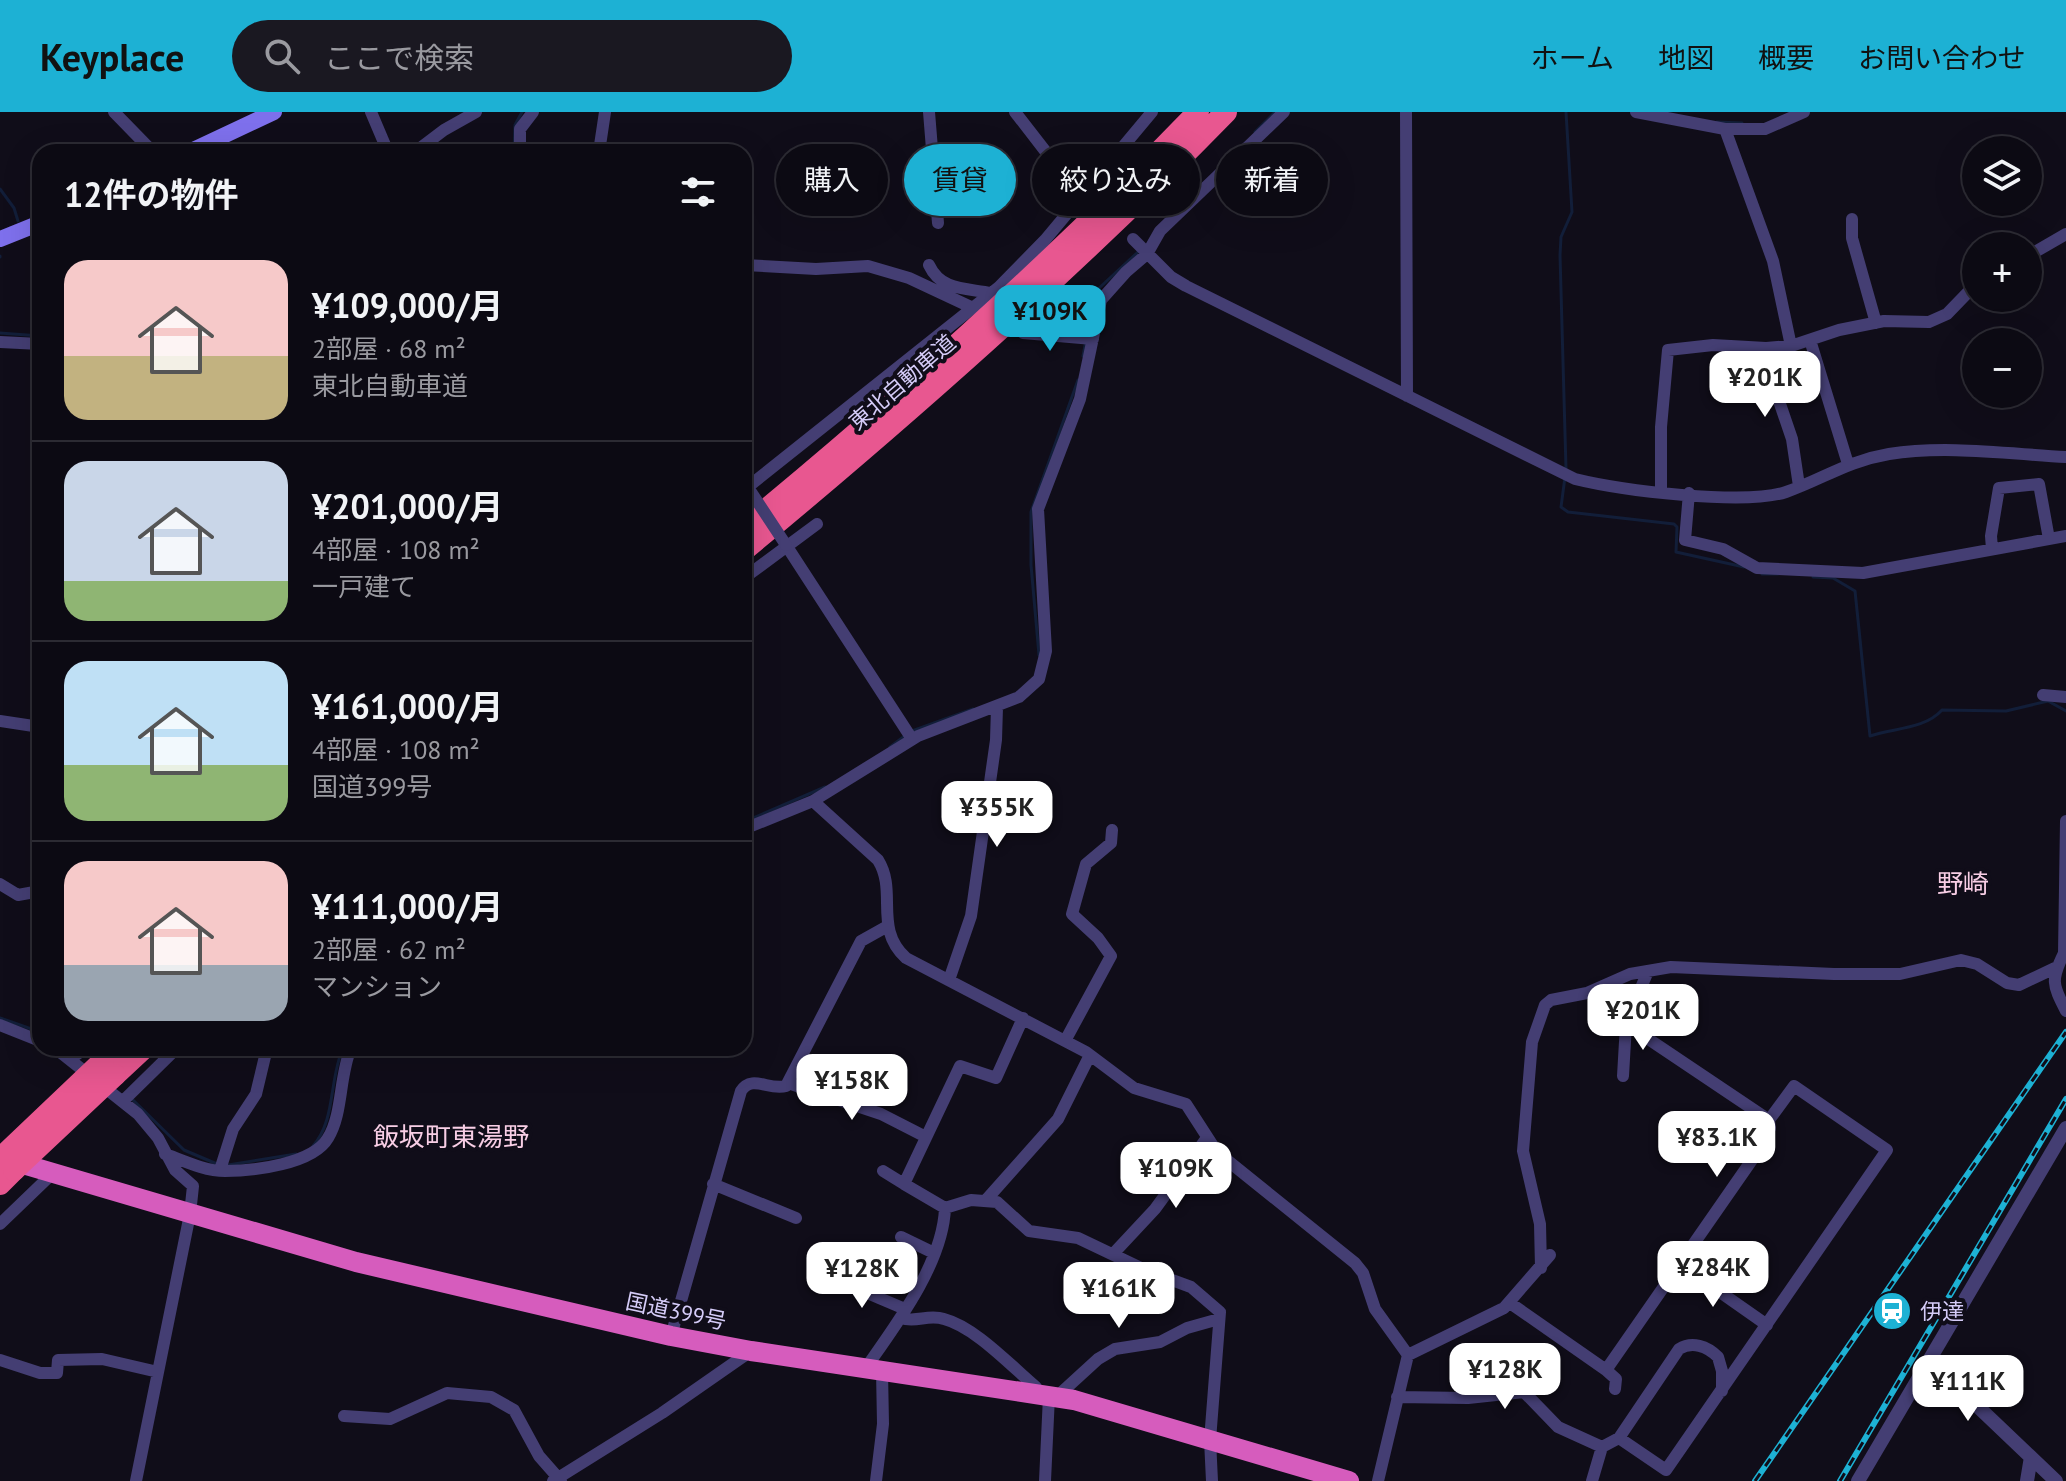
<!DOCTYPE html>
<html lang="ja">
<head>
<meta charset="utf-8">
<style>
	body { margin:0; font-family:"PT Sans","Noto Sans JP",sans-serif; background:#1a1821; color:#f1f3f6; height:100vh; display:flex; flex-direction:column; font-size:30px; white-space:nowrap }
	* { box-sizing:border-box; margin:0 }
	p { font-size:26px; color:#9a9aa0 }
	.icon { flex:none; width:44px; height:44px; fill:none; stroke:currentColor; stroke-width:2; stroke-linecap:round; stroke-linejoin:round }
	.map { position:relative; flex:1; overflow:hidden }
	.side { position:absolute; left:32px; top:32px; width:720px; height:912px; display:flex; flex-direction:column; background:#0c0a13; border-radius:24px; box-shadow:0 8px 32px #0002,0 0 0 2px #2c2b33 }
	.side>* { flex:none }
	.banner { position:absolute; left:776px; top:32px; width:760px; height:72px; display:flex; gap:16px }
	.fabs { position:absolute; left:1962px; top:24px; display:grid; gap:16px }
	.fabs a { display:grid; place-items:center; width:80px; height:80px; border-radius:50%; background:#0c0a13; box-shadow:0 8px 32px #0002,0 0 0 2px #2c2b33; font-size:40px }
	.price { position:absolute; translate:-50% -68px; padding:0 18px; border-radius:16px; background:#fff; color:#222; font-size:26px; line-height:52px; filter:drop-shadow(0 2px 4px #0008) }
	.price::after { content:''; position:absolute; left:50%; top:48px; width:24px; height:18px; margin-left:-12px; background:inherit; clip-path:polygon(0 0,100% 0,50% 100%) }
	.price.active { background:#1db1d4; color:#111 }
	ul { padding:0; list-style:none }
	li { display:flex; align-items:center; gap:24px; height:200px; padding:0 32px }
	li+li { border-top:2px solid #2c2b33 }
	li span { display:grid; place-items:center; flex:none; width:224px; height:160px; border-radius:24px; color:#555 }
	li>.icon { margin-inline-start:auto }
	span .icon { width:96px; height:96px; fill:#fffc; stroke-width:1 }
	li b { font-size:34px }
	h2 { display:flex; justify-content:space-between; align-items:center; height:96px; padding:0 32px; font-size:34px }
	.pill { padding:0 28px; border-radius:36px; background:#0c0a13; box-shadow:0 8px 32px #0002,0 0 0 2px #2c2b33; font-size:28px; line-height:72px }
	.pill.active { background:#1db1d4; color:#111 }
	header { display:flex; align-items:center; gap:48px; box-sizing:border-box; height:112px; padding:0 40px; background:#1db1d4; color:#111 }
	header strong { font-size:38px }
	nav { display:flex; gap:44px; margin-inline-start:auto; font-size:28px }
	.search { width:560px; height:72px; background:#1a1821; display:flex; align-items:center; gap:20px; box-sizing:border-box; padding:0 28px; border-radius:44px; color:#9a9aa0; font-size:30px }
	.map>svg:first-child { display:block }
</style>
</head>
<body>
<header>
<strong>Keyplace</strong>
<div class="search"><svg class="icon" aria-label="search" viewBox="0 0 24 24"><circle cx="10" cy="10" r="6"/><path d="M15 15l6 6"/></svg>ここで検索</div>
<nav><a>ホーム</a><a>地図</a><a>概要</a><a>お問い合わせ</a></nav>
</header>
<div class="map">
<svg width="2066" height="1369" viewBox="0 0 2066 1369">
	<rect width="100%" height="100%" fill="#100d19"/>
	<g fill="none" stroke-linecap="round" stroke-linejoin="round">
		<path stroke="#121e39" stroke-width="3" d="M 1717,10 L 1742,11
			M 1255,20 L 1275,0
			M 514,38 L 515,13 L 522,0
			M 0,77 L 14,96 L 18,109
			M 0,145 L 0,144
			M 0,221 L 40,224
			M 1087,221 L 1097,178 L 1138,140
			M 1083,244 L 1086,228
			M 1566,357 L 1560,143 L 1561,125 L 1572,100 L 1566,0
			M 1565,365 L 1561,395 L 1568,400 L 1674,412 L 1677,415 L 1676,440 L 1744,455
			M 1762,462 L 1778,462
			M 1813,465 L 1833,466 L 1855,479 L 1870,624 C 1894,616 1925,617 1942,598 L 2006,599 L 2048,589 L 2066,599
			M 1039,543 L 1031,453 L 1031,400 L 1078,268
			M 912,619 L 973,597
			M 890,635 L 906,623
			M 744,710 L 825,675
			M 0,906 L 40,920
			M 132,987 L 184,1038 L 217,1052
			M 313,1034 C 336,1008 329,967 343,936
			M 228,1053 L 296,1042"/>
		<path stroke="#443e73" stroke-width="12" d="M 114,0 L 153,40
			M 371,0 L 388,40
			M 929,0 L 938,111
			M 1015,0 L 1046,40 L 1092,86
			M 1406,0 L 1407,284
			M 1636,0 L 1725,17 L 1765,17 L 1804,0
			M 1725,17 L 1773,149 L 1791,234
			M 415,40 L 444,18 L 476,0
			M 520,40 L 520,17 L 533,0
			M 599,40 L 605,0
			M 1852,107 L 1852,126 L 1876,211
			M 1133,127 L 1171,165 L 1186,174 L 1575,367 C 1620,378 1744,394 1786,380 C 1823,367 1847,349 1889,342 C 1946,333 2009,342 2066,345
			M 2028,144 L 2066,122
			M 744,153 L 816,157 L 868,154 L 909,166 L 973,196
			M 929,153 C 941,179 966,176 991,181
			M 1023,221 L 1093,227
			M 1810,228 L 1848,352
			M 0,230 L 40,232
			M 1784,235 L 1779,289 L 1792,327 L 1799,374
			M 744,378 L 999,175 L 1045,128 L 1152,0
			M 1661,379 L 1661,315 L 1668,238 L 1713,233 L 1766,236 L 1791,234 L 1839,218 L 1884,209 L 1929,210 L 1947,202 L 1976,172
			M 1689,381 L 1685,428 L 1723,437 L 1757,456 L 1863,461 L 2066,424
			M 786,433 L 912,627
			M 1992,437 L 1991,424 L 1999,376 L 2039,372 L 2049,427
			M 744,466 L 817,412
			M 2043,583 L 2066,585
			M 0,609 L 40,615
			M 813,689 L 878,748 C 898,780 873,816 906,846 L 1086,940 L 1134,976 L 1186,992 L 1217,1040 L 1355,1151 L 1363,1161 L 1375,1197 L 1408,1243
			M 2066,709 L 2064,841 C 2051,868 2052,872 2066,899
			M 744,717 L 813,689 L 918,624 L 1019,585 L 1039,567 L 1046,539 L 1038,397 L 1080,287 L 1101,188 L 1126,160 L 1147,142 L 1160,119 L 1284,0
			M 0,772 L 18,783 L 40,779
			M 949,868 L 971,804 L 996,628 L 997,595
			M 0,913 L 40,929
			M 1065,929 L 1111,844 L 1098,826 L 1072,802 L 1086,752 L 1111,731 L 1112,718
			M 55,936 L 138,1002 L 158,1026 L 175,1058 L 193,1074 L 190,1102 L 136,1369
			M 70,947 L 86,936
			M 1623,964 L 1626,912 L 1648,859
			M 788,971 L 881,1002 L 926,1025
			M 123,989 L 177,936
			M 165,1042 C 184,1049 205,1059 225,1059 C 254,1059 313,1052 328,1026 C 343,1002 339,964 351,936
			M 220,1058 L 233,1017 L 256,982 L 267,936
			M 883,1059 L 904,1072
			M 713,1072 L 796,1106
			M 986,1088 L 1058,1007 L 1090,943
			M 945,1096 L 971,1088 L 997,1090 L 1029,1119 L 1078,1126 L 1145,1158 L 1191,1175 L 1220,1200 L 1210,1328 L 1212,1369
			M 0,1112 L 53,1061
			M 901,1125 L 934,1141
			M 1113,1142 L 1155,1097 L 1206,1027
			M 1680,1152 L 1767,1213
			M 1541,1156 L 1540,1112 L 1523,1039 L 1532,930 L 1545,893 L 1551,888 L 1587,881 L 1630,862 L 1671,855 L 1834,862 L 1900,862 L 1961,848 L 1977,852 L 2007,871 L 2019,873 L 2055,856
			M 832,1166 L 905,1197
			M 1510,1191 L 1606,1258 L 1616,1267 L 1615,1277
			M 901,1206 C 916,1211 928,1202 944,1207 C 975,1215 1011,1254 1036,1275 L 1039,1283
			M 671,1224 L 741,979 C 752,962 769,979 786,974 L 861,829 L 886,815
			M 0,1248 L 40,1261 L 57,1261 L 58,1248 L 102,1247 L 158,1260
			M 865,1257 C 896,1213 943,1151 945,1096 L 904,1072 L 960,954 L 996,966 L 1023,906
			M 1606,1258 L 1754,1045 L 1770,1016 L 1769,1008 L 1626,912
			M 1397,1285 L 1468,1286 L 1524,1280 L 1558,1315 L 1602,1335
			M 1061,1286 L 1063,1279 L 1098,1247 L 1115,1237 L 1160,1230 L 1187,1216 L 1219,1207
			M 344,1304 L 390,1307 L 447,1281 L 491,1285 L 514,1298 L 539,1344 L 561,1369
			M 1619,1326 L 1666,1358 L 1887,1038 L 1794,974 L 1769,1008
			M 553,1369 L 662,1301 L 751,1239
			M 876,1369 L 883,1312 L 882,1259
			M 1045,1369 L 1049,1284
			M 1378,1369 L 1408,1243 L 1504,1196 L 1550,1143
			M 1592,1369 L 1602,1335 L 1619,1326 L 1679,1237 C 1692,1229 1707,1234 1718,1245 L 1722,1259 L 1722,1279"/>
		<path stroke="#443e73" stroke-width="14" d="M 1930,1249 L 2056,1369
			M 1858,1369 L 2066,1016
			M 2027,1369 L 2031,1345"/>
		<path stroke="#7e70ec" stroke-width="16" d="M 189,40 L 274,0
			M 0,127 L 40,111"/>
		<path stroke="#d65cbd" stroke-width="20" d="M 9,1048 L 356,1150 L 671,1224 L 751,1239 L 1074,1288 L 1349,1369"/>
		<path stroke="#e85790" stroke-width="22" d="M 744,416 C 903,285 1055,149 1198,0
			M 744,438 C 912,299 1074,156 1226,0
			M 103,949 L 118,936
			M 115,963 L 144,936
			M 0,1072 L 14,1058"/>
		<g stroke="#1db1d4" stroke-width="6">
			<path id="rail" d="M 1755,1369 L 2066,920
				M 1840,1369 L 2066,987"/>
		</g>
		<use href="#rail" stroke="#100d19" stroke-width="3" stroke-dasharray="9" stroke-linecap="butt"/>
		<path stroke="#443e73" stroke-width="12" d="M 751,380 L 786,433"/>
		<path stroke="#e85790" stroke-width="22" d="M 0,1047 L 103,949
			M 14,1058 L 115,963"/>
	</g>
	<defs>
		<g id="station-disc" transform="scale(2)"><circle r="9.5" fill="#1db1d4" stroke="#100d19"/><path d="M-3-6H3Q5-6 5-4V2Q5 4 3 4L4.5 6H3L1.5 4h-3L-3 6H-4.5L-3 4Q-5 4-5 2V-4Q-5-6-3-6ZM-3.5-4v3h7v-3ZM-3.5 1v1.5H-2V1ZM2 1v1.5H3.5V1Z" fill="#fff"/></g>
	</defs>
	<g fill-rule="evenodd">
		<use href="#station-disc" x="1892" y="1199"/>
	</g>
	<g text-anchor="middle" stroke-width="8" stroke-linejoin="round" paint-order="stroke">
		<g font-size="22" fill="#d5ccf8" stroke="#100d19">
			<text transform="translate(902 270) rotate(-41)" y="8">東北自動車道</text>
			<text transform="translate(676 1199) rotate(12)" y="8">国道399号</text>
		</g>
		<g font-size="22" fill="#d5ccf8" stroke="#100d19" text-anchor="start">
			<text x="1920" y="1207">伊達</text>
		</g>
		<g font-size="26" fill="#f8cee5" stroke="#100d19">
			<text x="1963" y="781">野崎</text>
			<text x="451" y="1034">飯坂町東湯野</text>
		</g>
	</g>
</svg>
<div class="fabs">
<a><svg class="icon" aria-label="layers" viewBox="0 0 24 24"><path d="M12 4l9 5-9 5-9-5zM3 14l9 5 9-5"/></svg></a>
<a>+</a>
<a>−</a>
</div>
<b class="price active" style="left:1050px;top:241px">¥109K</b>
<b class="price" style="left:1765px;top:307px">¥201K</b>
<b class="price" style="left:997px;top:737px">¥355K</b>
<b class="price" style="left:1643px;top:940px">¥201K</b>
<b class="price" style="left:852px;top:1010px">¥158K</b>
<b class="price" style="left:1717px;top:1067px">¥83.1K</b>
<b class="price" style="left:1176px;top:1098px">¥109K</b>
<b class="price" style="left:1713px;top:1197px">¥284K</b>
<b class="price" style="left:862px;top:1198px">¥128K</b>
<b class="price" style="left:1119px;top:1218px">¥161K</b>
<b class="price" style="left:1505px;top:1299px">¥128K</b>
<b class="price" style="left:1968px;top:1311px">¥111K</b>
<div class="banner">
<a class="pill">購入</a>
<a class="pill active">賃貸</a>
<a class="pill">絞り込み</a>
<a class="pill">新着</a>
</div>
<section class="side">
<h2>12件の物件<svg class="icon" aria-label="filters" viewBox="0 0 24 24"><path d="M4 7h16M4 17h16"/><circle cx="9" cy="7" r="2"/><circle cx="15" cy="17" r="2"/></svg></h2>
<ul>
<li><span style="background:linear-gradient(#f6c9c9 60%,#c2b280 0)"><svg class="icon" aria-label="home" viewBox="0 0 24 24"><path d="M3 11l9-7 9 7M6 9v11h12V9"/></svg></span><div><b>¥109,000/月</b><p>2部屋 · 68 m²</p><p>東北自動車道</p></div></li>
<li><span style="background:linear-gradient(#c9d6e8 75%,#8fb573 0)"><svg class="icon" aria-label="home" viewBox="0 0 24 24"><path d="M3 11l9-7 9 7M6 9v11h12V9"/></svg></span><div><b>¥201,000/月</b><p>4部屋 · 108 m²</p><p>一戸建て</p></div></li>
<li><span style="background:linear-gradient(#bfe0f5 65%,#8fb573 0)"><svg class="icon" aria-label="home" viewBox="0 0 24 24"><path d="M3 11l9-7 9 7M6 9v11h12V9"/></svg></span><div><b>¥161,000/月</b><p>4部屋 · 108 m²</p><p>国道399号</p></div></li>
<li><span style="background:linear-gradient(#f6c9c9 65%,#9aa5b1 0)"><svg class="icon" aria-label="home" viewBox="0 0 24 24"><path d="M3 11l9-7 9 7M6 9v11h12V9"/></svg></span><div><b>¥111,000/月</b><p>2部屋 · 62 m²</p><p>マンション</p></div></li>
</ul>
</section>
</div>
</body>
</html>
